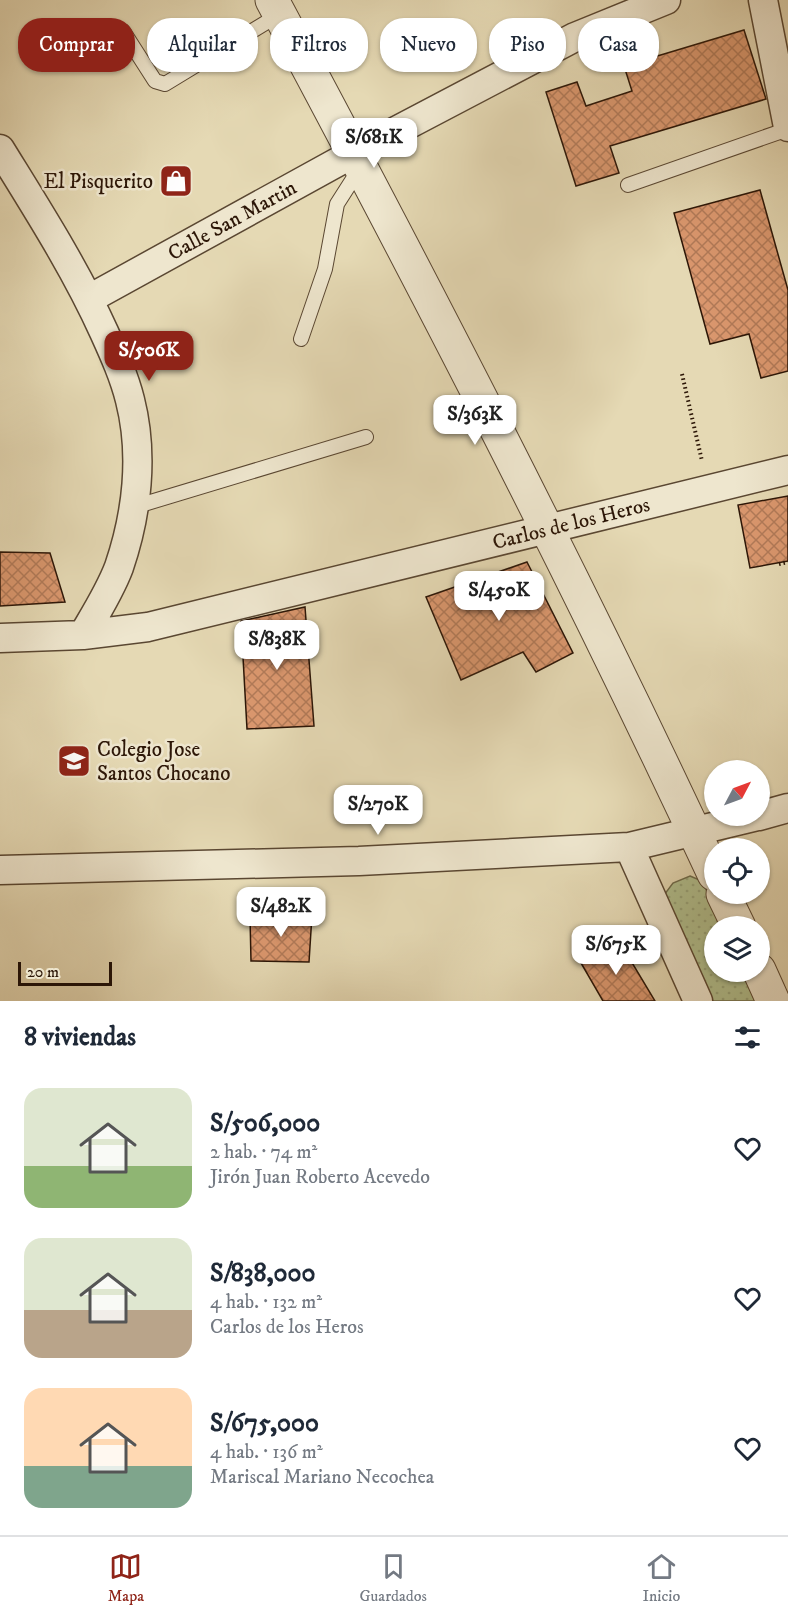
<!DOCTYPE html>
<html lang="es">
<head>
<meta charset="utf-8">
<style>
	body { margin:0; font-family:"IM FELL DW Pica",serif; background:#f6f6f7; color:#1f2937; height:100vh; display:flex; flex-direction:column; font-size:22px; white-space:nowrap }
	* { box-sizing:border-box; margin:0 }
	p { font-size:20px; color:#747a83 }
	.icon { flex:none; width:33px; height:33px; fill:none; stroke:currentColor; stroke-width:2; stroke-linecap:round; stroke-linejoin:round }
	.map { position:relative; height:1001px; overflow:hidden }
	.panel { display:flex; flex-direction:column; background:#fff; flex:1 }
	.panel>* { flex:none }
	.top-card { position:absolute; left:18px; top:18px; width:753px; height:54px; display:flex; gap:12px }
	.needle { width:39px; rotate:49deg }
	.controls { position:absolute; left:704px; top:760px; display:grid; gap:12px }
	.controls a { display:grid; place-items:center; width:66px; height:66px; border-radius:50%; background:#fff; box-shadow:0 2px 4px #0004; font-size:30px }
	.scale { position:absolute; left:18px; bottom:15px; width:94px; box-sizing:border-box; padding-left:6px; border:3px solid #2c1607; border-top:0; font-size:16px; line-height:21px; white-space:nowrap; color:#2c1607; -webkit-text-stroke:4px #eee6ce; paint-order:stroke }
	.price { position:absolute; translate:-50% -51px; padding:0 14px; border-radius:12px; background:#fff; color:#222; font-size:20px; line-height:39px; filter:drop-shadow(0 2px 3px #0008) }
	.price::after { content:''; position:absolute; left:50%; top:36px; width:18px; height:14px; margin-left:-9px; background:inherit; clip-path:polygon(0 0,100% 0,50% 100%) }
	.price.selected { background:#8f2418; color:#fff }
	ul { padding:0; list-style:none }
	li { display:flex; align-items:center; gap:18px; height:150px; padding:0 24px }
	li span { display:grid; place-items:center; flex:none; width:168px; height:120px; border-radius:18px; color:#555 }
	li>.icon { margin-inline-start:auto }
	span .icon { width:72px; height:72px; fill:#fffc; stroke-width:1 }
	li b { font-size:26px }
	h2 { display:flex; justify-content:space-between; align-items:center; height:72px; padding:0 24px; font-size:26px }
	.tag { padding:0 21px; border-radius:24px; background:#fff; box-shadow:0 2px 4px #0004; font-size:21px; line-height:54px }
	.tag.selected { background:#8f2418; color:#fff }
	.tabs { display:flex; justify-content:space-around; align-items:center; height:84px; border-top:2px solid #e0e1e3; background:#fff; font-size:16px; color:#747a83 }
	.tabs a { display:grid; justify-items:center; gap:3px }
	.tabs .selected { color:#8f2418 }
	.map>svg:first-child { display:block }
</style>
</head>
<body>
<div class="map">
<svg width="788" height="1001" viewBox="0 0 788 1001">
	<defs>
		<pattern id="green-dots" width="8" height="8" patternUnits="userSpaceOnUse" patternTransform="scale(1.5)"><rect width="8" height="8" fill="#b1c08f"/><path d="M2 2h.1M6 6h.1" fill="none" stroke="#98a47a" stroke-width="1.8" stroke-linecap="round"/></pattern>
		<pattern id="building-cross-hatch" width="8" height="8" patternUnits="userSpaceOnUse" patternTransform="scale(1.5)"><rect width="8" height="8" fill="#da976e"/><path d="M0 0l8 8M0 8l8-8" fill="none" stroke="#b17a58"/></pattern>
	</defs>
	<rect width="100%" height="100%" fill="#e5d9b4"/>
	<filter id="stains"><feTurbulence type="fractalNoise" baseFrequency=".00333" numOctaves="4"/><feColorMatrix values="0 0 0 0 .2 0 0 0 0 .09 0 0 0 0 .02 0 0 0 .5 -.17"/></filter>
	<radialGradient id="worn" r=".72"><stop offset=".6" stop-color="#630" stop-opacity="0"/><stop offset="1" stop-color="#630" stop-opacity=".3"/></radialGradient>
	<path fill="url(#green-dots)" stroke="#6e6b4b" stroke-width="1.5" d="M 690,876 L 702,881 L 724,927 L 714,927 L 714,972 L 746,972 L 760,1001 L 713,1001 L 664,895 L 673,883 Z"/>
	<path fill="url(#building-cross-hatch)" stroke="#2c1607" stroke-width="1.5" d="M 744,30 L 766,99 L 610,146 L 619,173 L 576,186 L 546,92 L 577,82 L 586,106 L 632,91 L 624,66 Z
		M 760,190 L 788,290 L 788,371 L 761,378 L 749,334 L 710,344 L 674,213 Z
		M 788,496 L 788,561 L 750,568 L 738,505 Z
		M 0,552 L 50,553 L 65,602 L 0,606 Z
		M 527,562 L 573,653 L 536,672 L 523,652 L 461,680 L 426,597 Z
		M 305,607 L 314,726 L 247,729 L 241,621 Z
		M 312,915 L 309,962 L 251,961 L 250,917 Z
		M 619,941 L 655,1001 L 603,1001 L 581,963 Z"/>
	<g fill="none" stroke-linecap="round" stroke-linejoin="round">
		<g stroke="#5a4732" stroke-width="16">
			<path id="service" d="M 123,31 L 155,81 L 165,84 L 280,14
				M 628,185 L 788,129
				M 301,339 L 325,269 L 337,204 L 360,168
				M 134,507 L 366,437"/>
		</g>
		<g stroke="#5a4732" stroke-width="31">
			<path id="minor" d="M 763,0 L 788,127
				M 0,149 C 37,209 75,268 104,332 C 114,354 124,376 130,400 C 144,455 137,514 119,567 C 110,591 96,613 83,635
				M 89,299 L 354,153 L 575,37 L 666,0
				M 0,638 L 83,635 L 148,627 L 788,470
				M 759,816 L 788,808
				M 629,847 L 698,1001
				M 0,870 L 359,861 L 629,847 L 758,816"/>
		</g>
		<g stroke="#5a4732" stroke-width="35">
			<path id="tertiary" d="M 272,0 C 426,288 576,578 714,874
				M 723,894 L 739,927
				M 759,970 L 773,1001"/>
		</g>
		<path stroke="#2c1607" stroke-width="4" stroke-dasharray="1.5 3" stroke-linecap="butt" d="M 682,374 L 702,461
			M 779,564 L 788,562"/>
		<use href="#service" stroke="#eee6ce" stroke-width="14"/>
		<use href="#minor" stroke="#eee6ce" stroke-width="28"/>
		<use href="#tertiary" stroke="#eee6ce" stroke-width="33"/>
	</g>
	<defs>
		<g id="shop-square" transform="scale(1.725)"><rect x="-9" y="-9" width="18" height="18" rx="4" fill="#8f2418" stroke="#eee6ce"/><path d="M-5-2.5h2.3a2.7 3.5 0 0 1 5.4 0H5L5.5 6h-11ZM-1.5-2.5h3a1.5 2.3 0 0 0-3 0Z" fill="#fff"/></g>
		<g id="school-square" transform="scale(1.725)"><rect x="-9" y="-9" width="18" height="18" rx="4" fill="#8f2418" stroke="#eee6ce"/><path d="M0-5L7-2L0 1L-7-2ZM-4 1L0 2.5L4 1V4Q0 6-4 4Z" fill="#fff"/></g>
	</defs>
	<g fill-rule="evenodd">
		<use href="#shop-square" x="176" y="181"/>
		<use href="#school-square" x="74" y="761"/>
	</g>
	<g text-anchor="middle" stroke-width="5" stroke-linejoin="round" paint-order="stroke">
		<g font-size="21" fill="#2c1607" stroke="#eee6ce" text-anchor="end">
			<text x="153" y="188">El Pisquerito</text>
			<text x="97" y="756" text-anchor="start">Colegio Jose<tspan x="97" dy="24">Santos Chocano</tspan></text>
		</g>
		<g font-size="21" fill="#2c1607" stroke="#eee6ce">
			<text transform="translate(232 220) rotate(-29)" y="7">Calle San Martin</text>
			<text transform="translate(571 523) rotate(-14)" y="7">Carlos de los Heros</text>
		</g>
	</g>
	<rect width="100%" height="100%" filter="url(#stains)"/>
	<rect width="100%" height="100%" fill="url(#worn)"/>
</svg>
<div class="controls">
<a><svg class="needle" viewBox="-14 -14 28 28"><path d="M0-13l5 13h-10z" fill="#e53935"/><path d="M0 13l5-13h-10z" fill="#747a83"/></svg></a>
<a><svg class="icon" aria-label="locate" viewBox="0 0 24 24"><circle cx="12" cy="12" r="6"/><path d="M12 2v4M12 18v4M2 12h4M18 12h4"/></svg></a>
<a><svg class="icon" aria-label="layers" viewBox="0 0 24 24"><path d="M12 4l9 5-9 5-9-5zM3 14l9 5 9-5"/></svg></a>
</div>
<div class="scale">20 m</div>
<b class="price" style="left:374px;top:169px">S/681K</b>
<b class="price selected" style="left:149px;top:382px">S/506K</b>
<b class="price" style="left:475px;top:446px">S/363K</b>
<b class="price" style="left:499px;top:622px">S/450K</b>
<b class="price" style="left:277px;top:671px">S/838K</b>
<b class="price" style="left:378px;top:836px">S/270K</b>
<b class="price" style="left:281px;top:938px">S/482K</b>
<b class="price" style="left:616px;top:976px">S/675K</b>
<div class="top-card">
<a class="tag selected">Comprar</a>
<a class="tag">Alquilar</a>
<a class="tag">Filtros</a>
<a class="tag">Nuevo</a>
<a class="tag">Piso</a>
<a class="tag">Casa</a>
</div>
</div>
<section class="panel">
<h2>8 viviendas<svg class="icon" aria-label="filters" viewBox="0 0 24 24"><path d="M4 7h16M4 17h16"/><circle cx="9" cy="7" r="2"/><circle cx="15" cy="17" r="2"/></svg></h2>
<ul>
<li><span style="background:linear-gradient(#dfe7d0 65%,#8fb573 0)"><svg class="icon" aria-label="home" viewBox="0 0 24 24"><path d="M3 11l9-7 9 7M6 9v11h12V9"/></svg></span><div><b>S/506,000</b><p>2 hab. · 74 m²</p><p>Jirón Juan Roberto Acevedo</p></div><svg class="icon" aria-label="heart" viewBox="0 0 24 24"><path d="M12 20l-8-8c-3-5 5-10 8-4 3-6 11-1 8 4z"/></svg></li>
<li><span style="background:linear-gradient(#dfe7d0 60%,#b9a48a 0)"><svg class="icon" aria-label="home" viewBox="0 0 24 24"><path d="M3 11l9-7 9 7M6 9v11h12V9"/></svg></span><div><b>S/838,000</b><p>4 hab. · 132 m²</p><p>Carlos de los Heros</p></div><svg class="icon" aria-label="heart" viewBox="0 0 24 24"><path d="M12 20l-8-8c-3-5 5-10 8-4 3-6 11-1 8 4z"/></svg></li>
<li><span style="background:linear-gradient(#ffd9b3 65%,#7fa58c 0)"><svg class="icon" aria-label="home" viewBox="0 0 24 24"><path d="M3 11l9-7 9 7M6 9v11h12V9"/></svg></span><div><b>S/675,000</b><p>4 hab. · 136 m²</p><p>Mariscal Mariano Necochea</p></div><svg class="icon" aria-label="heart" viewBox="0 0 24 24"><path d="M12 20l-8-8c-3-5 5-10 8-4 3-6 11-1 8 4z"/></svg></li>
</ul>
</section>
<nav class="tabs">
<a class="selected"><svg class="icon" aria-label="map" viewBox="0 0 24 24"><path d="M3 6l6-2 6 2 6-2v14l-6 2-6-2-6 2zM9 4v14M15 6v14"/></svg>Mapa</a>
<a><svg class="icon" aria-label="saved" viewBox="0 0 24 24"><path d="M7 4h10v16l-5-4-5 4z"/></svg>Guardados</a>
<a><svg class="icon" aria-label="home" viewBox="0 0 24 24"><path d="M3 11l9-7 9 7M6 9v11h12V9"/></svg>Inicio</a>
</nav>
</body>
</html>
